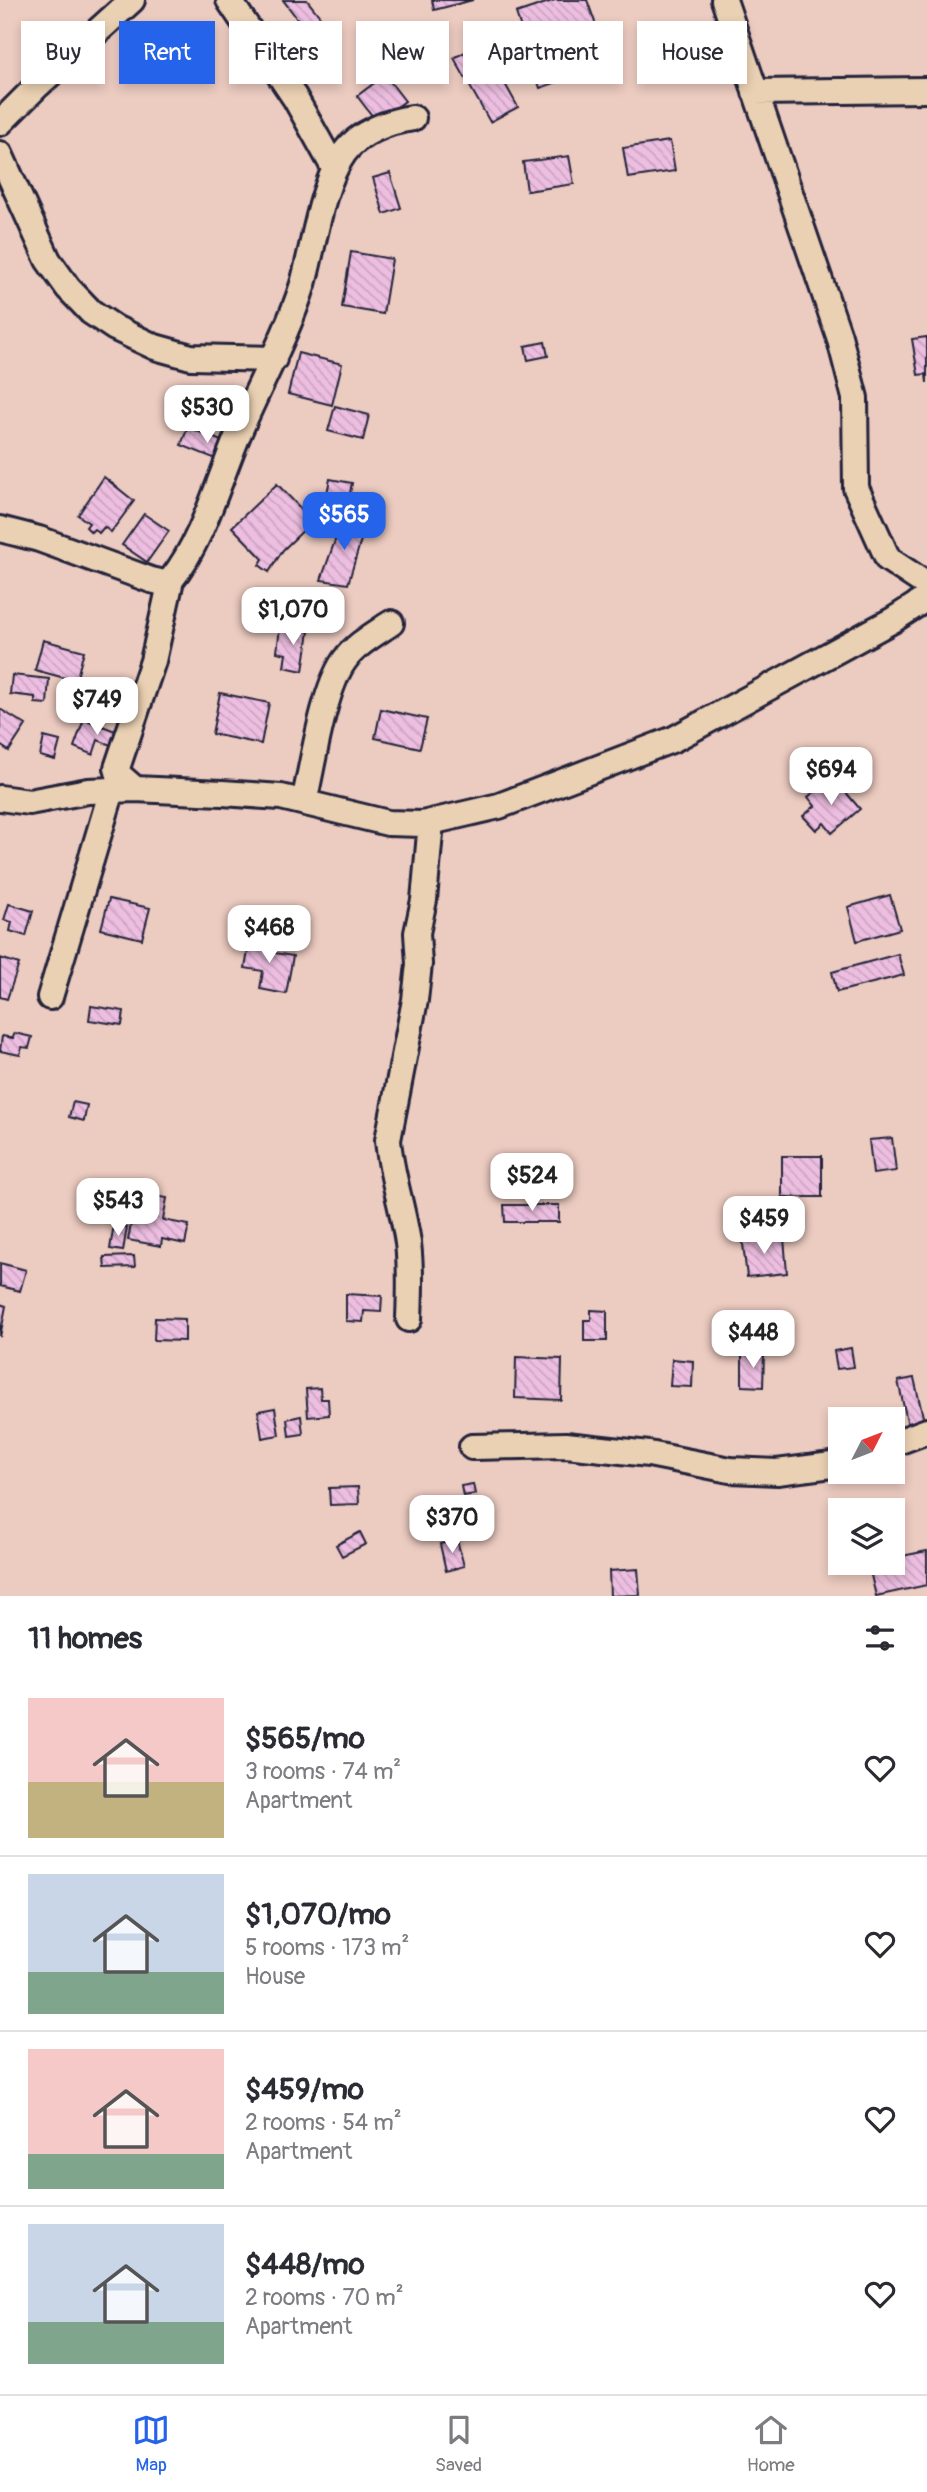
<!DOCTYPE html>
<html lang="en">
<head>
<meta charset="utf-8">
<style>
	body { margin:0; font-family:Pangolin,sans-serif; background:#f7f7f7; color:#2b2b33; height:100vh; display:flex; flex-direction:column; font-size:26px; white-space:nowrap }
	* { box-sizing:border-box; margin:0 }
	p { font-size:23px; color:#7c7c81 }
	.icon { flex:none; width:38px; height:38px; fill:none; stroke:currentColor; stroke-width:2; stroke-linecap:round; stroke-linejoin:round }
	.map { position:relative; height:1596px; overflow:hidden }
	.side { display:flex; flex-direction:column; background:#fff; flex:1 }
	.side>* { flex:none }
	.guide { position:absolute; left:21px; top:21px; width:886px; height:63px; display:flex; gap:14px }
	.needle { width:46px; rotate:48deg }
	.tools { position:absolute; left:828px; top:1407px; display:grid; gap:14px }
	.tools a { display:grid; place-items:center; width:77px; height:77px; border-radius:0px; background:#fff; box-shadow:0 4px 10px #0003; font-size:35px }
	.price { position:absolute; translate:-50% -60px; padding:0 16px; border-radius:14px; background:#fff; color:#222; font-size:23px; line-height:46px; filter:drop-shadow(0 2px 4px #0008) }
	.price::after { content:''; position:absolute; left:50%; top:42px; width:21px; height:16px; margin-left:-10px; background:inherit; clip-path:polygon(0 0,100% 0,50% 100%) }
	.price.current { background:#2563eb; color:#fff }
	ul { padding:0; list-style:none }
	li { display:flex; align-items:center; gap:21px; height:175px; padding:0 28px }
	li+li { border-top:2px solid #e1e1e2 }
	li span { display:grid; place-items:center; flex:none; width:196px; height:140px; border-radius:0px; color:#555 }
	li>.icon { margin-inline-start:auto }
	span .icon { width:84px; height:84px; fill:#fffc; stroke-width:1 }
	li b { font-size:30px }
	h2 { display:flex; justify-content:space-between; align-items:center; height:84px; padding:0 28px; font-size:30px }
	.tag { padding:0 24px; border-radius:0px; background:#fff; box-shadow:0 4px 10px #0003; font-size:24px; line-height:63px }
	.tag.current { background:#2563eb; color:#fff }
	.tabs { display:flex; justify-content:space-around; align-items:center; height:98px; border-top:2px solid #e1e1e2; background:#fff; font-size:19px; color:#7c7c81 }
	.tabs a { display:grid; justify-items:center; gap:4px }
	.tabs .current { color:#2563eb }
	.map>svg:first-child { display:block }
</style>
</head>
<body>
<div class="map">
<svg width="927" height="1596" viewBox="0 0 927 1596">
	<defs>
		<pattern id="building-back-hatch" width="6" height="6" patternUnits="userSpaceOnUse" patternTransform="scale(1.75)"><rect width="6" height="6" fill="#edbee0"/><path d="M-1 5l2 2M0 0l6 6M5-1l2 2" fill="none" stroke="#cba3c1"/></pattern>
	</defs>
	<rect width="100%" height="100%" fill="#eccbc0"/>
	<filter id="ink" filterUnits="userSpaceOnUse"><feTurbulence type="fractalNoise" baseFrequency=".0143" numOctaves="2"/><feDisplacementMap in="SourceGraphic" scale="14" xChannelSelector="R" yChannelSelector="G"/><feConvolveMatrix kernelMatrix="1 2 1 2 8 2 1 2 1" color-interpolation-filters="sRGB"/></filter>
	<g filter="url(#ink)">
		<path fill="url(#building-back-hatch)" stroke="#22223b" stroke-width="2" d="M 283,0 L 307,0 L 325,23 L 310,35 Z
			M 432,0 L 473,0 L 434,10 Z
			M 555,0 L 587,0 L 610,64 L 540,88 L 529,55 L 551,47 L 547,36 L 526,43 L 516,13 Z
			M 476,46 L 484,61 L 490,57 L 518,107 L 490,122 L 454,58 Z
			M 385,75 L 405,101 L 377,122 L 357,96 Z
			M 670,141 L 675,171 L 628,178 L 623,148 Z
			M 569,156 L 574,184 L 527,191 L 523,162 Z
			M 390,173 L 401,208 L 384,214 L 373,178 Z
			M 351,252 L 392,259 L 383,314 L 342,307 Z
			M 927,337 L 927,383 L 926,374 L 918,375 L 912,339 Z
			M 545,342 L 548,356 L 528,360 L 525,346 Z
			M 298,353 L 342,364 L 332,405 L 288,394 Z
			M 335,406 L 369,415 L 363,440 L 328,431 Z
			M 188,427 L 233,446 L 226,463 L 181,445 Z
			M 104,477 L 134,501 L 111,532 L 104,527 L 99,533 L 94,529 L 91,532 L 86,527 L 89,523 L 78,515 Z
			M 330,479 L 352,483 L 347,508 L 325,503 Z
			M 277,484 L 313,521 L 283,550 L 269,572 L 259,565 L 263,559 L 232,527 Z
			M 364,501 L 369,510 L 354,518 L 349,509 Z
			M 144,514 L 169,531 L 147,562 L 122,545 Z
			M 343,518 L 366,523 L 348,584 L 321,580 Z
			M 280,627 L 309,631 L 303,671 L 284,667 L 286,654 L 277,652 Z
			M 43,640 L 84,651 L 76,681 L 35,670 Z
			M 12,675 L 49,679 L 47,704 L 35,703 L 35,697 L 10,694 Z
			M 220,693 L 269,703 L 261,744 L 212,734 Z
			M 0,709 L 26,725 L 9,751 L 0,745 Z
			M 381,709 L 427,719 L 420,748 L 375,738 Z
			M 84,719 L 126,735 L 121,749 L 98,740 L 93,755 L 74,747 Z
			M 44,737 L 60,741 L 55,760 L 40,756 Z
			M 833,777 L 860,809 L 832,833 L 824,823 L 816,830 L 803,816 L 815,806 L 808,797 Z
			M 890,895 L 900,929 L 857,941 L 848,907 Z
			M 109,899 L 150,908 L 142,939 L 101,929 Z
			M 9,904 L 33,911 L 26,936 L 10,931 L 12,922 L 4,920 Z
			M 251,935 L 271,939 L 269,952 L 293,956 L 286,994 L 260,989 L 263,971 L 245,968 Z
			M 898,954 L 904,975 L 837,992 L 832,972 Z
			M 0,958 L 19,964 L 7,999 L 0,997 Z
			M 91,1006 L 124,1011 L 122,1025 L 89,1020 Z
			M 14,1033 L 32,1037 L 29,1048 L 22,1047 L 20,1055 L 0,1051 L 2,1036 L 13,1038 Z
			M 73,1102 L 87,1105 L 84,1121 L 69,1117 Z
			M 892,1138 L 896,1171 L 873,1174 L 869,1140 Z
			M 782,1156 L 822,1156 L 822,1197 L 782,1197 Z
			M 137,1193 L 167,1198 L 163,1220 L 189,1225 L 185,1244 L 162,1239 L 161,1246 L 128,1240 Z
			M 504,1205 L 559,1205 L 559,1222 L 505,1222 Z
			M 114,1224 L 127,1227 L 123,1251 L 110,1249 Z
			M 758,1234 L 759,1241 L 784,1238 L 787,1273 L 747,1277 L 742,1236 Z
			M 134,1256 L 135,1267 L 105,1268 L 104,1257 Z
			M 0,1263 L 26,1270 L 20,1291 L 0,1286 Z
			M 346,1294 L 382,1296 L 381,1312 L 364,1311 L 363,1322 L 346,1321 Z
			M 0,1304 L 6,1306 L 0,1337 Z
			M 591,1310 L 607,1311 L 607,1341 L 584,1341 L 584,1320 L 591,1320 Z
			M 155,1318 L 185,1319 L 185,1341 L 154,1340 Z
			M 851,1348 L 854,1367 L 837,1369 L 834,1351 Z
			M 742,1354 L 764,1355 L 763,1387 L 742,1386 Z
			M 516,1357 L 562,1359 L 561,1400 L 515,1398 Z
			M 672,1359 L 693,1361 L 692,1387 L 670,1386 Z
			M 914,1378 L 924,1421 L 908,1425 L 898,1381 Z
			M 320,1388 L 321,1399 L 328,1399 L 329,1415 L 308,1417 L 306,1389 Z
			M 275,1408 L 279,1435 L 262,1438 L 258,1411 Z
			M 301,1416 L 303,1434 L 289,1436 L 287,1419 Z
			M 473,1484 L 475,1494 L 463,1496 L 461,1486 Z
			M 358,1487 L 359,1504 L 330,1505 L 329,1488 Z
			M 360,1532 L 366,1544 L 342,1556 L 336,1545 Z
			M 457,1540 L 464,1566 L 446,1571 L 440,1544 Z
			M 927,1551 L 927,1585 L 876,1596 L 868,1563 L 892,1563 L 892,1558 Z
			M 638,1569 L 640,1595 L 610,1596 L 609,1571 Z"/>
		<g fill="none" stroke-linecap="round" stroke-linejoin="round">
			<g stroke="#22223b" stroke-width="30">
				<path id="street" d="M 229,0 L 295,98 L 334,168
					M 724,0 L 839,336 L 855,398 L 856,488 L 888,559 L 927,585
					M 755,92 L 927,90
					M 0,123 L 38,85 L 132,0
					M 0,154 L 48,260 L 68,288 L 91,312 L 115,328 L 155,347 L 191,357 L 274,359
					M 0,529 L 39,539 L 151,580 L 164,583 L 171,580 C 203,541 220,476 240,430 C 261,381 287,335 303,284 C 314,245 321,185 344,153 C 358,133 389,121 413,118
					M 135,789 L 119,775 L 117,768 L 153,661 L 171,580
					M 0,798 L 29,802 L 88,791 L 135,789 L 222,793 L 281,797 L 388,823 L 422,824 L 499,806 L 674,739 L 893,620 L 927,598
					M 304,802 C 313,764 323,691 344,661 C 355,645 375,634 391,623
					M 50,997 L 112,790
					M 409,1319 C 410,1293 411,1268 408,1243 C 403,1208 391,1175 388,1140 L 415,1000 L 419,964 L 417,933 L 424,900 L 431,822
					M 892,1444 L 927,1431
					M 472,1447 L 566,1445 L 649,1454 L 730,1470 L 777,1472 L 840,1464"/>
			</g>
			<use href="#street" stroke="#ebd1b3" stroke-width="24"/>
		</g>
	</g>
</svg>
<div class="tools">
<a><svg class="needle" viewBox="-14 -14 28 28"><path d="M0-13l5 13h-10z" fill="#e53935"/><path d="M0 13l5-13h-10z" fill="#7c7c81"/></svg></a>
<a><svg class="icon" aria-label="layers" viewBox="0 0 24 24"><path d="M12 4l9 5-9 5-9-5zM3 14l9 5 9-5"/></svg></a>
</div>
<b class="price" style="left:207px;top:445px">$530</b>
<b class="price current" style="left:344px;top:552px">$565</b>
<b class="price" style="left:293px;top:647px">$1,070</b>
<b class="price" style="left:97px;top:737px">$749</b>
<b class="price" style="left:831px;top:807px">$694</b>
<b class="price" style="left:269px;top:965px">$468</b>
<b class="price" style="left:532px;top:1213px">$524</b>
<b class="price" style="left:118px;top:1238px">$543</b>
<b class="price" style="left:764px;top:1256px">$459</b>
<b class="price" style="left:753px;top:1370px">$448</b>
<b class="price" style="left:452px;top:1555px">$370</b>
<div class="guide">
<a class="tag">Buy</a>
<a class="tag current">Rent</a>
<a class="tag">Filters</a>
<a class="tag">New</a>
<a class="tag">Apartment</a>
<a class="tag">House</a>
</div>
</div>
<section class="side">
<h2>11 homes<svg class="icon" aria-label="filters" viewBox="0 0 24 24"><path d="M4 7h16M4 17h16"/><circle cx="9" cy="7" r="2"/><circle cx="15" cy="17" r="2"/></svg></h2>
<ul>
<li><span style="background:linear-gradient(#f6c9c9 60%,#c2b280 0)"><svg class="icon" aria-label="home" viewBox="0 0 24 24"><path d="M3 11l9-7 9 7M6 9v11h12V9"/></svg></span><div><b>$565/mo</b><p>3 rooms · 74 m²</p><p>Apartment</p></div><svg class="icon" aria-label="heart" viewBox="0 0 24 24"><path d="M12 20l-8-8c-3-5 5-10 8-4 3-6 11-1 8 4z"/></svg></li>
<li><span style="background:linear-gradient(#c9d6e8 70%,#7fa58c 0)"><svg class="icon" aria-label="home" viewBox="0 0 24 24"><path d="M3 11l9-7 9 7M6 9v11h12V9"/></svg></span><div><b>$1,070/mo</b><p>5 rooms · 173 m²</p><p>House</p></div><svg class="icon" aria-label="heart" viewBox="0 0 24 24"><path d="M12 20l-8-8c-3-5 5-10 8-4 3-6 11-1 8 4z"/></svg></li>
<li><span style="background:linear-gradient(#f6c9c9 75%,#7fa58c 0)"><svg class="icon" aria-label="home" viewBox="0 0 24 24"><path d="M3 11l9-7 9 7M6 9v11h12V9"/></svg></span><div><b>$459/mo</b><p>2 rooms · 54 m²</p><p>Apartment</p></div><svg class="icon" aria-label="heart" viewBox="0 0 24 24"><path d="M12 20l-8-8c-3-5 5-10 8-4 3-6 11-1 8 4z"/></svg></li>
<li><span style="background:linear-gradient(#c9d6e8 70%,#7fa58c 0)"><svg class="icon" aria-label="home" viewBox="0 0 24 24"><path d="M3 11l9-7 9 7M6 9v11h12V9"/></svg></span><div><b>$448/mo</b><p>2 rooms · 70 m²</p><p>Apartment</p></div><svg class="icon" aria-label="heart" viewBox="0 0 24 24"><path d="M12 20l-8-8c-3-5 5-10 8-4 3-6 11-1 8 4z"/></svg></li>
</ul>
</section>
<nav class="tabs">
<a class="current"><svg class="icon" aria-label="map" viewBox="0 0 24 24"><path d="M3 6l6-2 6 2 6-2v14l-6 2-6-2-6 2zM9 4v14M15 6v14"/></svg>Map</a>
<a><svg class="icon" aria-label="saved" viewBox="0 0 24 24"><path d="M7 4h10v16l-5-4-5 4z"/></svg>Saved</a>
<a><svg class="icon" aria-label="home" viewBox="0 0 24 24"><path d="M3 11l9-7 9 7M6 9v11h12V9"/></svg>Home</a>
</nav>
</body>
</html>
